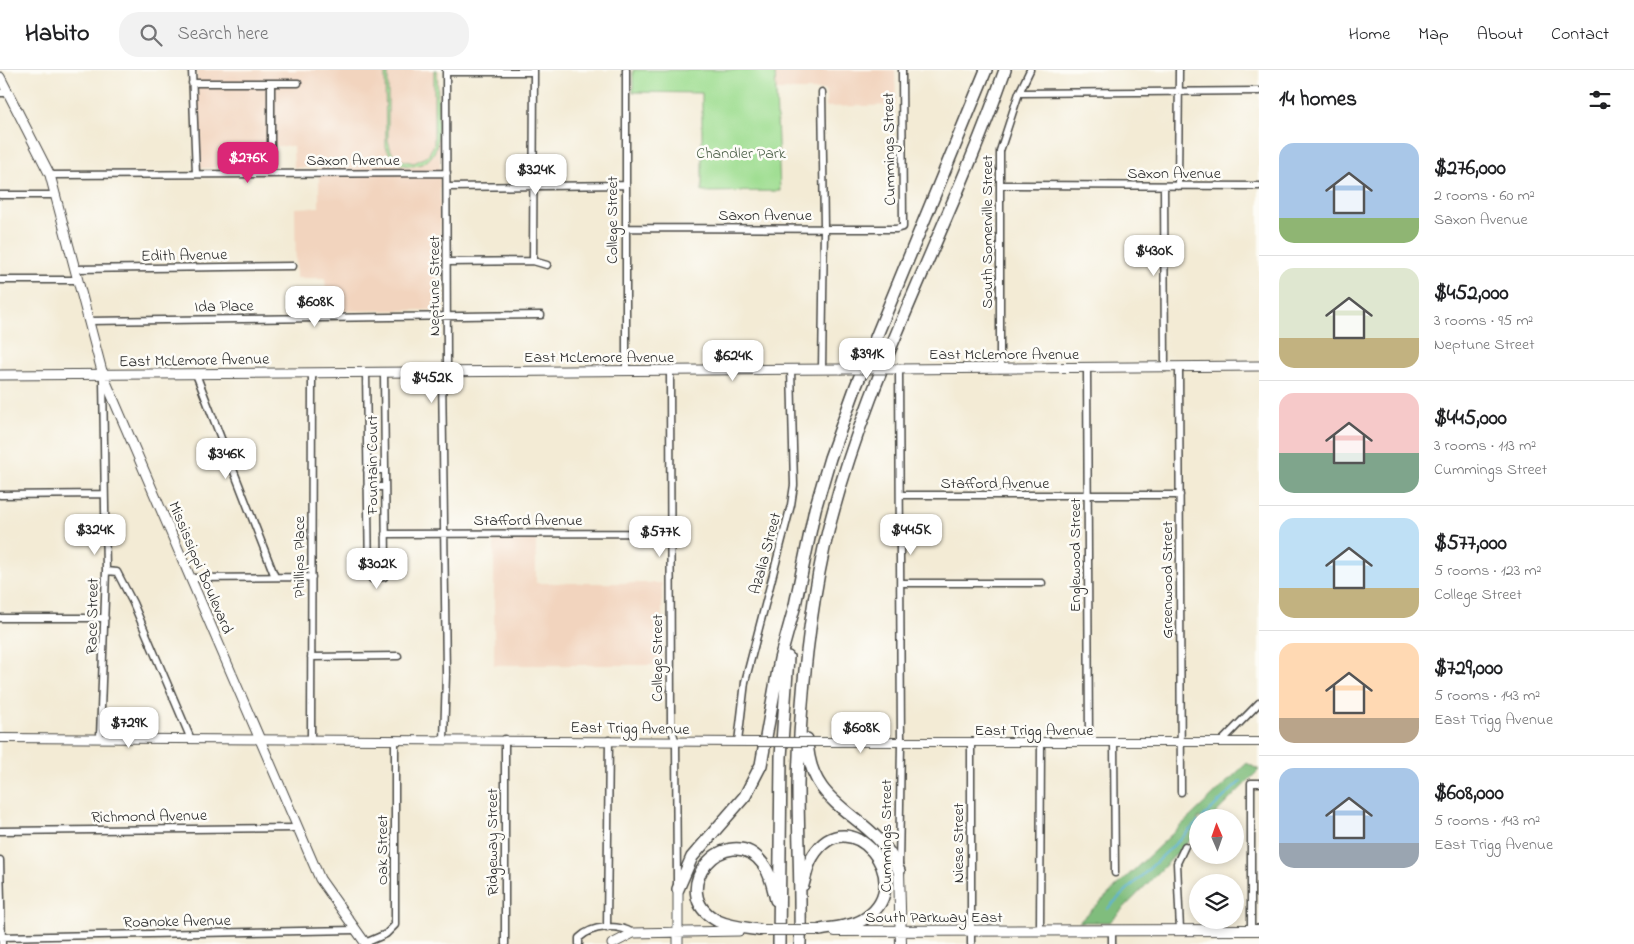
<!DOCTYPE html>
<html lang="en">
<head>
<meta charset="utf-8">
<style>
	body { margin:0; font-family:"Indie Flower",sans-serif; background:#f2f2f2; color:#202124; height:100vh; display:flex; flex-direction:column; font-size:19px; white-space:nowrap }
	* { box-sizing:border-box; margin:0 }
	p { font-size:16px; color:#757577 }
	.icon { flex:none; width:28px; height:28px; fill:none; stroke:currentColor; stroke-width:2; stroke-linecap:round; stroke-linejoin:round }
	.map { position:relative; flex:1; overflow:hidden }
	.sheet { display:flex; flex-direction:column; background:#fff; width:375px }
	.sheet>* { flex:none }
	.needle { width:32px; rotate:358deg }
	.controls { position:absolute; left:1189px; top:739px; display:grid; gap:10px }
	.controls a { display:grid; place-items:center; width:55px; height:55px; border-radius:50%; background:#fff; box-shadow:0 2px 8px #0003; font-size:25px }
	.price { position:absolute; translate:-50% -42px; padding:0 11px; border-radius:10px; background:#fff; color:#222; font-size:16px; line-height:32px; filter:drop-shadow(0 1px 2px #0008) }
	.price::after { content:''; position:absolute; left:50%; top:30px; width:15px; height:11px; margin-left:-8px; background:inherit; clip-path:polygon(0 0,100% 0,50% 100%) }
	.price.current { background:#db2777; color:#fff }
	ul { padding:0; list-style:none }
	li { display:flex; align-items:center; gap:15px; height:125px; padding:0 20px }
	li+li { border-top:1px solid #e0e0e0 }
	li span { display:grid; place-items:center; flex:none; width:140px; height:100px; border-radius:15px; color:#555 }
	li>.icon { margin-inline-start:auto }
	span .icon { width:60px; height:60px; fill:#fffc; stroke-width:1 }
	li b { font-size:21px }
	h2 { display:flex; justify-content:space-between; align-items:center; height:60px; padding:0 20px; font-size:21px }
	header { display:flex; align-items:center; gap:30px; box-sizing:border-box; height:70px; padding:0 25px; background:#fff; border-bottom:1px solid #e0e0e0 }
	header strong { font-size:24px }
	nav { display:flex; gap:28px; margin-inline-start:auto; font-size:18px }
	.search { width:350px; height:45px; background:#f2f2f2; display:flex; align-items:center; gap:12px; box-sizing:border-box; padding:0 18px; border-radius:20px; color:#757577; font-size:19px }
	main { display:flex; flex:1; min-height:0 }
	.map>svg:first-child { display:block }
</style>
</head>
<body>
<header>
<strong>Habito</strong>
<div class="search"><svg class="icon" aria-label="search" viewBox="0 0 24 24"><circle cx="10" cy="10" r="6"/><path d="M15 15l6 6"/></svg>Search here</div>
<nav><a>Home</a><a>Map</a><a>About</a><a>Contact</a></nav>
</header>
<main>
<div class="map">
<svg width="1259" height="874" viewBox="0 0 1259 874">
	<rect width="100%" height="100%" fill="#fdfcf7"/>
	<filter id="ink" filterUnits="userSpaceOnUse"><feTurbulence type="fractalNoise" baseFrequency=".02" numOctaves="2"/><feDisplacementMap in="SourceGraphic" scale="10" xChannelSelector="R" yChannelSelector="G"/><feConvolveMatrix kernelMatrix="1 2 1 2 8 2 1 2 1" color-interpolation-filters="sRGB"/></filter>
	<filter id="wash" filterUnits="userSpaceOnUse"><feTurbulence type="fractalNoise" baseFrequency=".0096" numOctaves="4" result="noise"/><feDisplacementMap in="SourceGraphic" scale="20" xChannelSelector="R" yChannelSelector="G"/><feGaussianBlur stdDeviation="1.12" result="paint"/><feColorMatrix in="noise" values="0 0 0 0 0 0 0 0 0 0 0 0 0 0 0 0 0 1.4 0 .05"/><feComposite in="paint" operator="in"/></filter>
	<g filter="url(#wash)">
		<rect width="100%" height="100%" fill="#f3ebd5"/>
		<path fill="#f2d4be" d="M 197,0 L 439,0 L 441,240 L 327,241 L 325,208 L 296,208 L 295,138 L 319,137 L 319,97 L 294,98 L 293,76 L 275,76 L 275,98 L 198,98 Z
			M 776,0 L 895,0 L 896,35 L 826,37 L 826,20 L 776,20 Z
			M 536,469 L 536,513 L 662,513 L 662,595 L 494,595 L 494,470 Z"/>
		<path fill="#a0de93" stroke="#66845f" d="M 385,0 L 388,0 L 388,70 L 391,81 L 397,89 L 414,93 L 428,86 L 434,74 L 434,0 L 437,0 C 437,17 441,64 436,78 C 432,90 421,97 409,96 C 398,95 390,87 386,77 Z
			M 633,0 L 775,0 L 780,121 L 702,122 L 702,23 L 633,22 Z"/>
		<path fill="#80bd7d" stroke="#567454" d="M 1247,693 L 1259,700 L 1212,747 L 1198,748 L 1197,763 L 1110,852 L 1079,852 Z"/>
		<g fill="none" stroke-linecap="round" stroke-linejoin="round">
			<path stroke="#5bb3d8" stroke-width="2" d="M 1202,748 L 1241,711
				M 1107,839 L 1198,752"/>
		</g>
	</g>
	<g filter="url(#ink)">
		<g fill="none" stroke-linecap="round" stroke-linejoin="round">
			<g stroke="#494844" stroke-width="9">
				<path id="minor" d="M 192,0 L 196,104
					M 626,0 L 626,301
					M 446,2 L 534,2
					M 192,13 L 298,13
					M 0,23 L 8,23
					M 1019,23 L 1259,21
					M 271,103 L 271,14
					M 50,105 L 447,103
					M 1000,115 L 1259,116
					M 1164,116 L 1165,298
					M 1178,116 L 1179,0
					M 447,117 L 626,115
					M 0,125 L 56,125
					M 626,158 L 896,159 L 903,157 L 902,0
					M 533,191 L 534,0
					M 447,192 L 533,191 L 547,195
					M 75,199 L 293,196
					M 0,210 L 77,210
					M 88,251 L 541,245
					M 1087,298 L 1089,672
					M 1179,298 L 1181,722
					M 822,299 L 824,158 L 822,22
					M 899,299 L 901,673 L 899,797
					M 1000,299 L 1000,81 L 1019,23 L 1030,0
					M 670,300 L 671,657 L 676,673 L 677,814
					M 366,303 L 369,505 L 372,509 L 384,507 L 386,494 L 384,303
					M 196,304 L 275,507
					M 367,400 L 385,400
					M 367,417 L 385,417
					M 0,425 L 103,424
					M 900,425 L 1180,425
					M 385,464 L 670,463
					M 106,501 L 117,502 L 133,533 L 190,667
					M 192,508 L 312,507
					M 901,513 L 1042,513
					M 0,548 L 105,548
					M 311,587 L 398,586
					M 100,667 L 106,501 L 103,309
					M 311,670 L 312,303
					M 444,670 L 446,604 L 442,302 L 447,296 L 446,0
					M 738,672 L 745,612 L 791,435 L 794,415 L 791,299
					M 1221,672 L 1259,633
					M 1114,673 L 1115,803
					M 0,761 L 297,758
					M 0,790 L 2,874
					M 607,858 L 609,670
					M 1040,860 L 1041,672
					M 1180,860 L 1177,793 L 1185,776
					M 1251,860 L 1251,713 L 1259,713
					M 0,867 L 355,860
					M 365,873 L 386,864 L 395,855 L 395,670
					M 505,874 L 505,669
					M 579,874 L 579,868 C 592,855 618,854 633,863
					M 971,874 L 971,672
					M 1112,874 L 1112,860"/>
			</g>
			<g stroke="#494844" stroke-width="10">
				<path id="tertiary" d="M 0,668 L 752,672
					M 822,672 L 1259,672"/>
			</g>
			<g stroke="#494844" stroke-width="11">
				<path id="secondary" d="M 0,7 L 50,105 L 103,305 L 320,809 L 366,874
					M 894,299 L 1259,296
					M 0,305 L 841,299
					M 678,819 L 678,874
					M 612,874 L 633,863 L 739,861"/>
			</g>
			<g stroke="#494844" stroke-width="12">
				<path id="primary" d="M 899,801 L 901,874
					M 835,861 L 1259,860"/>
			</g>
			<g stroke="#494844" stroke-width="14">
				<path id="motorway" d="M 807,669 C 809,744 874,740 899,801
					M 803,815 C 806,805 807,795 813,786 C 849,728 918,811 867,847 C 854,857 835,857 820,860
					M 678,819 L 692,787 L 745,726 L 761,695 L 780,589 L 795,535 L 815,439 L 830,388 L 856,316 L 986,0
					M 759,860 C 746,858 731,857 718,851 C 662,822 728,747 763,794 C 771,804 773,818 776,830
					M 779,874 L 781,687 L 788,587
					M 800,874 C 801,821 798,767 798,714 C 800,635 807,556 824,478 C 862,311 949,161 1005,0"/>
			</g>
			<use href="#minor" stroke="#fff" stroke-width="6"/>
			<use href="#tertiary" stroke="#fff" stroke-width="8"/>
			<use href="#secondary" stroke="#fff" stroke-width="9"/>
			<use href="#primary" stroke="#fff" stroke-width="10"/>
			<use href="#motorway" stroke="#fff" stroke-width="11"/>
			<g stroke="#494844" stroke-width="10" stroke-linecap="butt">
				<path id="tertiary-bridge" d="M 752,672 L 822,672"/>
			</g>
			<g stroke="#494844" stroke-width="11" stroke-linecap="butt">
				<path id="secondary-bridge" d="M 841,299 L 894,299"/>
			</g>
			<g stroke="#494844" stroke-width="12" stroke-linecap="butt">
				<path id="primary-bridge" d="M 759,860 L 820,860"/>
			</g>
			<use href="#tertiary-bridge" stroke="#fff" stroke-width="8"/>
			<use href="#secondary-bridge" stroke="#fff" stroke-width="9"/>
			<use href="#primary-bridge" stroke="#fff" stroke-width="10"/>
		</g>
	</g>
	<g text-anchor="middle" stroke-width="5" stroke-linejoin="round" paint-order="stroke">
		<g font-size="16" fill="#2b2b2b" stroke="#fdfcf7">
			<text transform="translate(888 79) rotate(-91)" y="6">Cummings Street</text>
			<text x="353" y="95">Saxon Avenue</text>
			<text x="1174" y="108">Saxon Avenue</text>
			<text x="765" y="150">Saxon Avenue</text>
			<text transform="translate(611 150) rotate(-90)" y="6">College Street</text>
			<text transform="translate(986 162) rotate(-90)" y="6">South Somerville Street</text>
			<text transform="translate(184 184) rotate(-1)" y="6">Edith Avenue</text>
			<text transform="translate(433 216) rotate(-90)" y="6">Neptune Street</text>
			<text transform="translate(224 235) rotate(-1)" y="6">Ida Place</text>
			<text x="1004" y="289">East McLemore Avenue</text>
			<text x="599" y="292">East McLemore Avenue</text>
			<text transform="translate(194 289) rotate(-1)" y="6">East McLemore Avenue</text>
			<text transform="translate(371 395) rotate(-90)" y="6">Fountain Court</text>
			<text x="995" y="418">Stafford Avenue</text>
			<text x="528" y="455">Stafford Avenue</text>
			<text transform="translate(764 483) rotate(-75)" y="6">Azalia Street</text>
			<text transform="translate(1074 485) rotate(-90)" y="6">Englewood Street</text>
			<text transform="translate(298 487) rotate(-90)" y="6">Phillips Place</text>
			<text transform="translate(202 497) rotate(67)" y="6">Mississippi Boulevard</text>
			<text transform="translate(1166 510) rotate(-90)" y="6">Greenwood Street</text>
			<text transform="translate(91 546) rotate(-89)" y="6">Race Street</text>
			<text transform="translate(656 588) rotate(-90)" y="6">College Street</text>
			<text transform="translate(630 657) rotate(1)" y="6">East Trigg Avenue</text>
			<text x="1034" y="665">East Trigg Avenue</text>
			<text transform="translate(149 745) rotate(-1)" y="6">Richmond Avenue</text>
			<text transform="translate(885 766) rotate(-90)" y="6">Cummings Street</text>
			<text transform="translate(491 772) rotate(-90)" y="6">Ridgeway Street</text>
			<text transform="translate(957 773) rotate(-90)" y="6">Niese Street</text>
			<text transform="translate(381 780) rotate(-90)" y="6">Oak Street</text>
			<text x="934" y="852">South Parkway East</text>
			<text transform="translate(177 850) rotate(-1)" y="6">Roanoke Avenue</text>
		</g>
		<g font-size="16" fill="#4e614a" stroke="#fdfcf7">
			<text x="741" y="88">Chandler Park</text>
		</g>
	</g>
</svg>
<div class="controls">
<a><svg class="needle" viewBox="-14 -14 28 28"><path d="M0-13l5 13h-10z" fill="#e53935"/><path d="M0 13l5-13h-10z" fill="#757577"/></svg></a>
<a><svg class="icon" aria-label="layers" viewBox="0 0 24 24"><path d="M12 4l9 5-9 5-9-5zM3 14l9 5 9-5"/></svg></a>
</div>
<b class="price current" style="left:248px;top:114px">$276K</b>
<b class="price" style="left:536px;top:126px">$324K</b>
<b class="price" style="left:1154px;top:207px">$430K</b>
<b class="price" style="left:315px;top:258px">$608K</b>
<b class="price" style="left:867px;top:310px">$391K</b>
<b class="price" style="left:733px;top:312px">$624K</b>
<b class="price" style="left:432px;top:334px">$452K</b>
<b class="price" style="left:226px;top:410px">$346K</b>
<b class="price" style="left:95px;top:486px">$324K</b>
<b class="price" style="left:911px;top:486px">$445K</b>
<b class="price" style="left:660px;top:488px">$577K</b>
<b class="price" style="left:377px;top:520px">$302K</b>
<b class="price" style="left:129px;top:679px">$729K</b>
<b class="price" style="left:861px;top:684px">$608K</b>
</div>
<section class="sheet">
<h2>14 homes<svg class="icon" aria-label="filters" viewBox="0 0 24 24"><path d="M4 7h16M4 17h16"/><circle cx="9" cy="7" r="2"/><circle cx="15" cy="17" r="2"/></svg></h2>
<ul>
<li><span style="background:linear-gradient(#a9c7e8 75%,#8fb573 0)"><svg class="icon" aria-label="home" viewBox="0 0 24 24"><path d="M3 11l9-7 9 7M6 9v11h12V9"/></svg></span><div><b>$276,000</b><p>2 rooms · 60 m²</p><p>Saxon Avenue</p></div></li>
<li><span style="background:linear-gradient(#dfe7d0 70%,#c2b280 0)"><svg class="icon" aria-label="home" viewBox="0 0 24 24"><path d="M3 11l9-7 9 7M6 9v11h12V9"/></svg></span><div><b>$452,000</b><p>3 rooms · 95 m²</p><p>Neptune Street</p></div></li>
<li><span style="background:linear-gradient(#f6c9c9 60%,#7fa58c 0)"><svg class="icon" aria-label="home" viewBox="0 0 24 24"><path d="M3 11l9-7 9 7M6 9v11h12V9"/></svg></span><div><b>$445,000</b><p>3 rooms · 113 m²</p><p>Cummings Street</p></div></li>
<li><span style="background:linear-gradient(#bfe0f5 70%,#c2b280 0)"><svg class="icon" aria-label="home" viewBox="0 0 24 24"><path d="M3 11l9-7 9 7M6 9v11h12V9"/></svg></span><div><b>$577,000</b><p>5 rooms · 123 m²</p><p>College Street</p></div></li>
<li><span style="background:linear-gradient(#ffd9b3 75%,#b9a48a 0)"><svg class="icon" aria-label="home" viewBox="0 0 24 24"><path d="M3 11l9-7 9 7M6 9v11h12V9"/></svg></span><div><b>$729,000</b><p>5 rooms · 143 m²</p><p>East Trigg Avenue</p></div></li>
<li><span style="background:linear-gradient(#a9c7e8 75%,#9aa5b1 0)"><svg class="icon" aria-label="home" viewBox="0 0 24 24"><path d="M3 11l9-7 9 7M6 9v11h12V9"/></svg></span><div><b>$608,000</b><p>5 rooms · 143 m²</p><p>East Trigg Avenue</p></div></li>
</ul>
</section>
</main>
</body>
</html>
